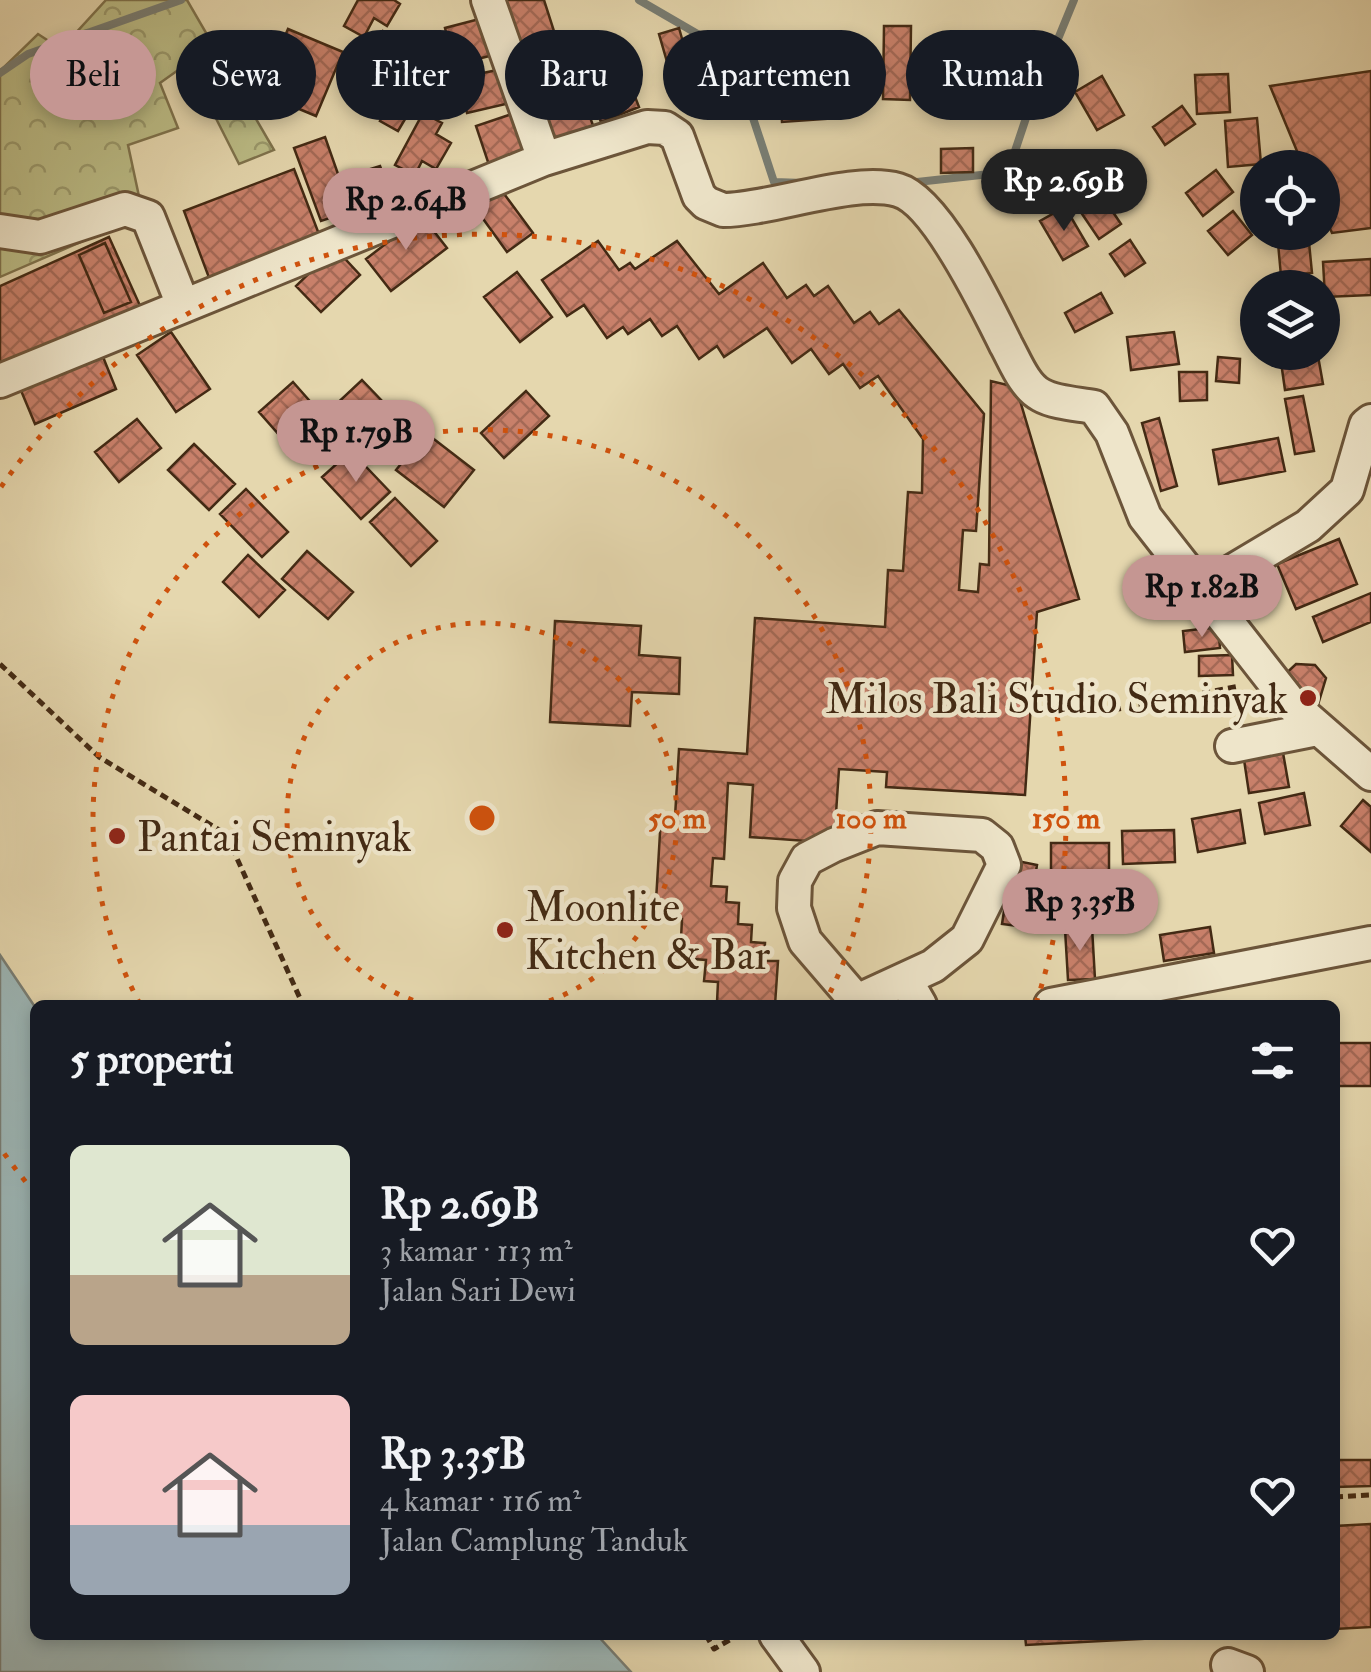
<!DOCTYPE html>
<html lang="id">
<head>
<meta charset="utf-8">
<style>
	body { margin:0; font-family:"IM FELL Double Pica",serif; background:#20242c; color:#f1f3f6; height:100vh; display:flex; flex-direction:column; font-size:38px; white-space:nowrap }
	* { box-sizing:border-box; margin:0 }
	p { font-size:32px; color:#9ea1a6 }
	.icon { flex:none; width:55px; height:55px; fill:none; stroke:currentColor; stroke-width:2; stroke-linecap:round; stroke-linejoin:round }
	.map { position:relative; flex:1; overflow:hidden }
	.drawer { position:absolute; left:30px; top:1000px; width:1310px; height:640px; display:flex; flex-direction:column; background:#171b24; border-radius:15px; box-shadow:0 5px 15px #0003 }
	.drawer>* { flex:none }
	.top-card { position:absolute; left:30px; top:30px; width:1312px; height:90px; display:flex; gap:20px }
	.tools { position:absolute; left:1240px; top:150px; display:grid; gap:20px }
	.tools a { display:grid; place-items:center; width:100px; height:100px; border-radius:50%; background:#171b24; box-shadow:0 5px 15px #0003; font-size:50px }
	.price { position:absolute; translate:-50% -85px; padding:0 22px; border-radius:35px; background:#c59692; color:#111; font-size:32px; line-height:65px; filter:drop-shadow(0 2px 5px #0008) }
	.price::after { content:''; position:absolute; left:50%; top:60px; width:30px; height:22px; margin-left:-15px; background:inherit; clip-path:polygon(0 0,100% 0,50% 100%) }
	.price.current { background:#222; color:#fff }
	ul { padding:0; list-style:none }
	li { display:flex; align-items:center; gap:30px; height:250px; padding:0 40px }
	li span { display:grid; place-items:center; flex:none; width:280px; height:200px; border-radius:15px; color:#555 }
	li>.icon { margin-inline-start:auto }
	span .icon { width:120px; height:120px; fill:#fffc; stroke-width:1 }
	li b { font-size:42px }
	h2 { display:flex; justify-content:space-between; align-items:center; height:120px; padding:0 40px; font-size:42px }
	.chip { padding:0 35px; border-radius:45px; background:#171b24; box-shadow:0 5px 15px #0003; font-size:35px; line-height:90px }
	.chip.current { background:#c59692; color:#111 }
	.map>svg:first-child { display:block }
</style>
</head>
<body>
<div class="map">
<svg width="1371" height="1672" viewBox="0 0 1371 1672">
	<defs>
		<pattern id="forest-crowns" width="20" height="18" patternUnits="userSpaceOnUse" patternTransform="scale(2.5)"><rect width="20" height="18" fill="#bbbc86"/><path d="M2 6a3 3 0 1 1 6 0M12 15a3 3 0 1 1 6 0" fill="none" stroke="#9a996c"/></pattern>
		<pattern id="building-cross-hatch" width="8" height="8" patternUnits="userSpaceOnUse" patternTransform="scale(2.5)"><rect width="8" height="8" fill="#c8806a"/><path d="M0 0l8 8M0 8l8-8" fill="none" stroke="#a46956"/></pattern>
	</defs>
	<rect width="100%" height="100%" fill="#e5d7ae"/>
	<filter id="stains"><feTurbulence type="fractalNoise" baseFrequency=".002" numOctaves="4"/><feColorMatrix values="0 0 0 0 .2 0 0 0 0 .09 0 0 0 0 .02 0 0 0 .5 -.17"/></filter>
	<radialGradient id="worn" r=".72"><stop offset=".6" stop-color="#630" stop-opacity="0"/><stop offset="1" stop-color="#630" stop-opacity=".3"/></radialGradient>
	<path fill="url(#forest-crowns)" stroke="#7f734d" stroke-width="2.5" d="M 106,0 L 187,0 L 274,150 L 239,164 L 188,63 L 160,83 L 178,128 L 128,145 L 143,215 L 0,277 L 0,71 L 38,34 L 61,49 Z"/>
	<path fill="#9cb6b6" stroke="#787e75" stroke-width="2.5" d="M 0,955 L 35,1007 L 35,1635 L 597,1635 L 631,1672 L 0,1672 Z"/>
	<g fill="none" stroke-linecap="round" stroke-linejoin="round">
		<path stroke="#787e75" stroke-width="8" d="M 639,0 L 732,54 L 774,182 L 804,183
			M 0,73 L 28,54 L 181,0
			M 908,183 L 1008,172 L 1028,112 L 1074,0"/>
	</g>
	<path fill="url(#building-cross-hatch)" stroke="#432a14" stroke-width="2.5" d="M 358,0 L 394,0 L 400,4 L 387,26 L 374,18 L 364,37 L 344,26 Z
		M 496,0 L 544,0 L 569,78 L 526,94 Z
		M 487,17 L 497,54 L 454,65 L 445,28 Z
		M 884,26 L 911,26 L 910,100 L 883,99 Z
		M 679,28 L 692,74 L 672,79 L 659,34 Z
		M 288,29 L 343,52 L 316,116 L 261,93 Z
		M 383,31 L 401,40 L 398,46 L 413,55 L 402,73 L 389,65 L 379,83 L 361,74 Z
		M 954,44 L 989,44 L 990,93 L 955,93 Z
		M 622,63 L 639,107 L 601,122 L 584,78 Z
		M 502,69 L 510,103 L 467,113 L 459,78 Z
		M 1371,71 L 1371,228 L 1332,233 L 1322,210 L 1322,168 L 1304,168 L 1270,86 Z
		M 408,72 L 427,82 L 398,131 L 380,121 Z
		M 1228,74 L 1230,112 L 1197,114 L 1195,75 Z
		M 1102,76 L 1124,115 L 1097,130 L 1075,92 Z
		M 834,83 L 837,118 L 782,122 L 780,87 Z
		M 578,84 L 595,131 L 549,146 L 533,99 Z
		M 1182,106 L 1195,124 L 1165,145 L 1153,127 Z
		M 521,111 L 534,150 L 489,165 L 476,126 Z
		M 423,113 L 442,123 L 436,134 L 451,143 L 436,169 L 422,161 L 415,175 L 395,165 Z
		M 1257,118 L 1261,164 L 1228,167 L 1225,121 Z
		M 325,137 L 351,211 L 321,221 L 294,148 Z
		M 973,148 L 973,172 L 941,173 L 941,149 Z
		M 380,166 L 392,197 L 364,205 L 354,174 Z
		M 294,169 L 322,242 L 211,283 L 184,211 Z
		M 1216,170 L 1233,192 L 1203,216 L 1186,193 Z
		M 1096,187 L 1121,224 L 1099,239 L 1074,202 Z
		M 502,191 L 533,233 L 507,252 L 476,209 Z
		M 1065,207 L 1088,246 L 1063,260 L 1040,221 Z
		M 1233,211 L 1252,235 L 1228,255 L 1208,231 Z
		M 422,216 L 447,248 L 391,291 L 366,259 Z
		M 1277,232 L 1308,232 L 1312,273 L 1281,276 Z
		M 109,237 L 142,310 L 0,373 L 0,286 Z
		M 1130,240 L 1145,263 L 1125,276 L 1110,254 Z
		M 598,241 L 619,270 L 630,263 L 635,269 L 677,241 L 719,294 L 763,263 L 787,298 L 806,285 L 814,296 L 828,286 L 854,323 L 870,312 L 879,324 L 899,310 L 984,414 L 976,531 L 963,530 L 959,590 L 978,592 L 980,564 L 989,565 L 991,381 L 1016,387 L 1079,599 L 1037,612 L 1025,795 L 886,787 L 887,772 L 839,769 L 834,843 L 750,837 L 753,785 L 728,783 L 724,859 L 713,858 L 711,886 L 727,887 L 726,902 L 739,903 L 738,924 L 752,925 L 751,942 L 765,943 L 764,961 L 778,961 L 775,1005 L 717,1002 L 718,982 L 704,981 L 706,960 L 680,958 L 682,919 L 655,918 L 661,816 L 675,817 L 679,749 L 747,754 L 755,618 L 885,627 L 888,570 L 903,571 L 908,492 L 922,493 L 923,439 L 878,376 L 860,388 L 843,364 L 829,374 L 811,349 L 792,363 L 767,328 L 724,357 L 717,346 L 699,359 L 677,326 L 662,336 L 650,319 L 628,334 L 623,327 L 607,338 L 584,305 L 567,316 L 542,280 Z
		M 105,243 L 131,302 L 104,313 L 79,255 Z
		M 335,248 L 360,275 L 321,312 L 296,286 Z
		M 1371,259 L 1371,295 L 1325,297 L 1323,262 Z
		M 517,272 L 552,317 L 520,342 L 484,297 Z
		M 1101,293 L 1112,313 L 1075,332 L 1065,313 Z
		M 171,332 L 210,389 L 176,412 L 137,355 Z
		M 1174,332 L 1179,364 L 1131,370 L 1127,337 Z
		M 99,347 L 116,389 L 35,424 L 17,381 Z
		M 1318,356 L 1323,384 L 1285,390 L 1281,362 Z
		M 1218,357 L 1240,359 L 1239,383 L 1216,381 Z
		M 1179,372 L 1207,372 L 1207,400 L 1180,401 Z
		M 362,380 L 406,426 L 375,455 L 331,409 Z
		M 293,382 L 337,432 L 303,462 L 259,412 Z
		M 526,391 L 549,416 L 504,458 L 481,433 Z
		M 1303,396 L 1314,451 L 1295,454 L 1285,399 Z
		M 1159,418 L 1177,486 L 1161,491 L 1142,423 Z
		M 137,419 L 161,448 L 119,482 L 95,452 Z
		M 426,433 L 474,470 L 444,507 L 396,470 Z
		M 1278,438 L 1285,471 L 1219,484 L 1213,450 Z
		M 194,444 L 235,484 L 209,510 L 168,470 Z
		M 351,451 L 390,492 L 361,519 L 322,477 Z
		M 246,489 L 288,532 L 262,557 L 220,514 Z
		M 395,498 L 437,541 L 411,566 L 370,522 Z
		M 1339,539 L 1357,584 L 1296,609 L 1277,564 Z
		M 307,551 L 353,592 L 328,619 L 282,579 Z
		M 248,555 L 285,590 L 259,617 L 223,582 Z
		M 1371,593 L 1371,622 L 1323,642 L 1313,617 Z
		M 555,621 L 641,626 L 639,655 L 680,658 L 679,694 L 632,692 L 630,726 L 550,722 Z
		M 1218,627 L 1220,648 L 1185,652 L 1183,631 Z
		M 1232,655 L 1233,675 L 1199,676 L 1199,656 Z
		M 1296,664 L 1315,665 L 1326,678 L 1314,718 L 1281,678 Z
		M 1282,747 L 1289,787 L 1249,793 L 1243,753 Z
		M 1304,793 L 1310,825 L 1265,834 L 1259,803 Z
		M 1363,800 L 1371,807 L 1371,852 L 1341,826 Z
		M 1240,810 L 1245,843 L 1198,852 L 1192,819 Z
		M 1174,830 L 1175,862 L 1123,864 L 1122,831 Z
		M 1051,843 L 1109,843 L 1109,880 L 1051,880 Z
		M 1012,860 L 1037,865 L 1027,927 L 1002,924 Z
		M 1092,927 L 1095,979 L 1068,980 L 1065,929 Z
		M 1210,927 L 1214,953 L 1164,961 L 1160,935 Z
		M 1335,1043 L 1371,1043 L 1371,1086 L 1335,1086 Z
		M 1335,1460 L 1371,1460 L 1371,1486 L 1335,1487 Z
		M 1371,1524 L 1371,1627 L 1335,1629 L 1335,1526 Z
		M 1025,1635 L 1217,1635 L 1026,1645 Z"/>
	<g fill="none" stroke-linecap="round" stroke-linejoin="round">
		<g stroke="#6c553a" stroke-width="38">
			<path id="minor" d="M 488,0 L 544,159
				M 0,231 L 40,237 L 125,209 L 148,217 L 183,305
				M 0,381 L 544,159 L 647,127 L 665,128 L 677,136 L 699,196 L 706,203 L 723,210 C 771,210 853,177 898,190 C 937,201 988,309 1006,345 C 1015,361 1024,386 1041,395 C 1055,403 1078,404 1094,407 L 1112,433 L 1145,517 L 1292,705 L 1371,774
				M 1201,590 L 1308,526 L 1347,490 L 1366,425 L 1371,421
				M 1232,746 L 1317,729
				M 905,979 L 920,1005
				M 857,1001 L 933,966 L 967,939 L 1004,865 L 997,847 L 982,835 L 877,828 L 834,845 L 807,859 L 795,881 L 794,908 L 805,941 L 860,1005
				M 1051,1005 L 1371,943
				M 776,1635 L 803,1672
				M 1228,1665 L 1247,1672"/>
		</g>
		<path stroke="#432a14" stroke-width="5" stroke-dasharray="8 5" stroke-linecap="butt" d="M 0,664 L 99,757 L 226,834 L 303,1005
			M 1113,710 L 1240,686
			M 1335,1497 L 1371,1495
			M 706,1635 L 714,1649 L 738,1635"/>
		<use href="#minor" stroke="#eee5ca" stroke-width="32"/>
	</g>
	<g fill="none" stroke="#cf520d" stroke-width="5" stroke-dasharray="5 10">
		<path d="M427 1005A195 195 0 1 1 537 1005"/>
		<path d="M140 1004A389 389 0 1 1 824 1004"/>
		<path d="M35 1193A584 584 0 0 1 1 1149M1 487A584 584 0 0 1 1036 1003"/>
	</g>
	<g fill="#8f2418" stroke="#eee5ca" stroke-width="4">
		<circle cx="1308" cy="698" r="10"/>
		<circle cx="117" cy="836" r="10"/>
		<circle cx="505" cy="930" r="10"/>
	</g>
	<g text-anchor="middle" stroke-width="9" stroke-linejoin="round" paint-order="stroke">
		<g font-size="42" fill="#432a14" stroke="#eee5ca" text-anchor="start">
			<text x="1288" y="713" text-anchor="end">Milos Bali Studio Seminyak</text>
			<text x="137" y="851">Pantai Seminyak</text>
			<text x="525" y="921">Moonlite<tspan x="525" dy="48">Kitchen &amp; Bar</tspan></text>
		</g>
	</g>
	<circle cx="482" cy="818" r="15" fill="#cf520d" stroke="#eee5ca" stroke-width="5"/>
	<g font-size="30" text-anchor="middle" font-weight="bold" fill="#cf520d" stroke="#eee5ca" stroke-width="9" stroke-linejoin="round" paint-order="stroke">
		<text x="677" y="828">50 m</text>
		<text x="871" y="828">100 m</text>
		<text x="1066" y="828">150 m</text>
	</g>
	<rect width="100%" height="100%" filter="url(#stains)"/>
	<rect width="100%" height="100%" fill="url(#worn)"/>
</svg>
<div class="tools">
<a><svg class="icon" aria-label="locate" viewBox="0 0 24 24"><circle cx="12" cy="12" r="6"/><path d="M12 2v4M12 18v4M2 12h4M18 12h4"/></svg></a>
<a><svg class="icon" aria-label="layers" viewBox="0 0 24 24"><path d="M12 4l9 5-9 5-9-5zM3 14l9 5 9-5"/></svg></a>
</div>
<b class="price current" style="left:1064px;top:234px">Rp 2.69B</b>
<b class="price" style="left:406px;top:253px">Rp 2.64B</b>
<b class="price" style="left:356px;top:485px">Rp 1.79B</b>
<b class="price" style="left:1202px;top:640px">Rp 1.82B</b>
<b class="price" style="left:1080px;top:954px">Rp 3.35B</b>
<div class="top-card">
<a class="chip current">Beli</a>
<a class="chip">Sewa</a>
<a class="chip">Filter</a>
<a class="chip">Baru</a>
<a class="chip">Apartemen</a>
<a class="chip">Rumah</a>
</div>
<section class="drawer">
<h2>5 properti<svg class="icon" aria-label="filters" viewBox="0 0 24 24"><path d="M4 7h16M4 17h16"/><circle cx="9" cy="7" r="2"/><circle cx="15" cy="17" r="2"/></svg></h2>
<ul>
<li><span style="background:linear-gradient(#dfe7d0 65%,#b9a48a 0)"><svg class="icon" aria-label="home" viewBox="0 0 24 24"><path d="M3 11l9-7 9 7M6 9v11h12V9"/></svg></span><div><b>Rp 2.69B</b><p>3 kamar · 113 m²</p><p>Jalan Sari Dewi</p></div><svg class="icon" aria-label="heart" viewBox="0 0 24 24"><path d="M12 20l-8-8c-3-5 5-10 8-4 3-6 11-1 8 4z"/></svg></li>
<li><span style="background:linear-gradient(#f6c9c9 65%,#9aa5b1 0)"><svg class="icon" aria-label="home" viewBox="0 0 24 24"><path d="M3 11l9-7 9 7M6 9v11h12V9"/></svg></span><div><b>Rp 3.35B</b><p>4 kamar · 116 m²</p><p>Jalan Camplung Tanduk</p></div><svg class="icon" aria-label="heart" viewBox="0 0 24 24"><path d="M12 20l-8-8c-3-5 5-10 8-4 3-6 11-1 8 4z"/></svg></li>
</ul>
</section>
</div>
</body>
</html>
